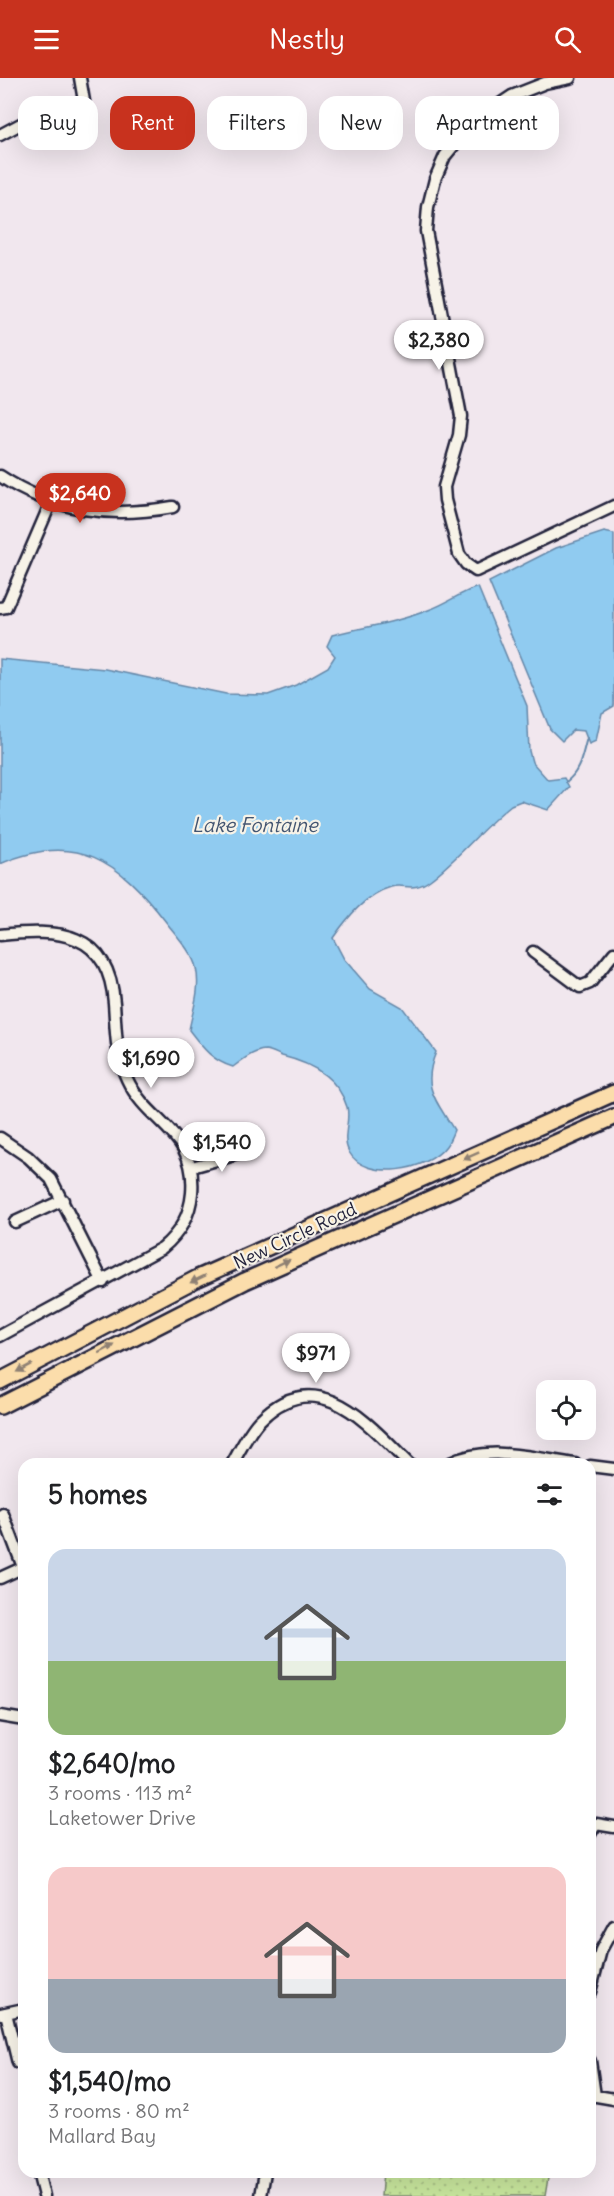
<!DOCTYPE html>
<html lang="en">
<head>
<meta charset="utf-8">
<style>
	body { margin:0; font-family:Delius,sans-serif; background:#f6f6f6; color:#202124; height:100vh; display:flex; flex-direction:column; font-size:22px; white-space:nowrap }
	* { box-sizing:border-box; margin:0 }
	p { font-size:20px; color:#757577 }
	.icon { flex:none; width:33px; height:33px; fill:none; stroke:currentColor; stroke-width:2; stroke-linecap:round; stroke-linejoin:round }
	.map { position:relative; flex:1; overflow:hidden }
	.side { position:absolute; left:18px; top:1380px; width:578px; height:720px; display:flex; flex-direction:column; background:#fff; border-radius:18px; box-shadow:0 6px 24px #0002 }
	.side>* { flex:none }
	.banner { position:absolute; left:18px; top:18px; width:579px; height:54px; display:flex; gap:12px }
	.controls { position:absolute; left:536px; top:1302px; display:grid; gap:12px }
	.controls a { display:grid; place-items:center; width:60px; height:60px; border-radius:12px; background:#fff; box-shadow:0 6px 24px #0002; font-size:30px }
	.price { position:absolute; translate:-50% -51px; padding:0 14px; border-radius:21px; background:#fff; color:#222; font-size:20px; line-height:39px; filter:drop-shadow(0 2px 3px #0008) }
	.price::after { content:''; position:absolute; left:50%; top:36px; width:18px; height:14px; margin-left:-9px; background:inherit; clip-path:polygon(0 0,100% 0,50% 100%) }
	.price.active { background:#c8321e; color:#fff }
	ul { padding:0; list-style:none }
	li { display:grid; align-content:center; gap:12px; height:318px; padding:0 30px }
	li span { display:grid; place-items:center; height:186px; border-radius:18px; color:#555 }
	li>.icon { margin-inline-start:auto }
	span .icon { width:108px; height:108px; fill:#fffc; stroke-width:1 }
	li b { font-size:26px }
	h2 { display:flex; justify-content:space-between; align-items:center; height:72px; padding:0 30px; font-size:26px }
	.tag { padding:0 21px; border-radius:18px; background:#fff; box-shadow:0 6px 24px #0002; font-size:21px; line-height:54px }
	.tag.active { background:#c8321e; color:#fff }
	header { display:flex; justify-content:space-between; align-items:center; height:78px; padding:0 30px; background:#c8321e; color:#fff; font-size:27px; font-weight:600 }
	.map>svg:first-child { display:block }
</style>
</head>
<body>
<header><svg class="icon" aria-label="menu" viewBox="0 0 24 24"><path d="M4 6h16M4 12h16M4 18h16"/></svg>Nestly<svg class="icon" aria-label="search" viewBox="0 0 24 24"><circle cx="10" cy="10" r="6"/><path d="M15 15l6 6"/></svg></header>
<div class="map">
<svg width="614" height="2118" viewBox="0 0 614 2118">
	<defs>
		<pattern id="grass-dots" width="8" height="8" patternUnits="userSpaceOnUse" patternTransform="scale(1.5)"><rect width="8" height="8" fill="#c8e69d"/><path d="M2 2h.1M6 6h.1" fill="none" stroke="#acc588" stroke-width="1.8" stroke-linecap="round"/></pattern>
	</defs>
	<rect width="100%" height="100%" fill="#f1e7ee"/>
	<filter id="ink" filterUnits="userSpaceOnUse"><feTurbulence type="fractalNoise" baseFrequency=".0167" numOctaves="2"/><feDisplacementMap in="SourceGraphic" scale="12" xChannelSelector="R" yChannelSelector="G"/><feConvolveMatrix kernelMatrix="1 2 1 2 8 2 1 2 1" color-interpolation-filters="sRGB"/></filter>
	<g filter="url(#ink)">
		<path fill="url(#grass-dots)" stroke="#75846c" stroke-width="1.5" d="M 383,2094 L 549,2094 L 545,2118 L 381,2118 Z"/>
		<path fill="#90cbf0" stroke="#6487a8" stroke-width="1.5" d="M 604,454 L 614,456 L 614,628 L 602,635 L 596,663 L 589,666 L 584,653 L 573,652 L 562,663 L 550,651 L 489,504 L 556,470 Z
			M 478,509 L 527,628 L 529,673 L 532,684 L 548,702 L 564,700 L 569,709 L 548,732 L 521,723 L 511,727 C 482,750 459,780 430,802 C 413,815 404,805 391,809 C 366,816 347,840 333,860 L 344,881 L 370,911 L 402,929 L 436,974 C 421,1010 436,1022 454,1052 C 452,1057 449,1064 446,1068 C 428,1093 366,1104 349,1074 C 341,1060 351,1043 347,1029 C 338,999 311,985 282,978 C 277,976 270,972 265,972 C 253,973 242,982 233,989 C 212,983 202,969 189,952 C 193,931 201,911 196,890 C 193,875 175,856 166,844 C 119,783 77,752 0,786 L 0,581 L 105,591 L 226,616 L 268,617 L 296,607 L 328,589 L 335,578 L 327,568 L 332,557 C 365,549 399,544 431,531 C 448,525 461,514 478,509 Z"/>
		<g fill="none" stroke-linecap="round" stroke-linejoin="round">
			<path stroke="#6487a8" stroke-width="2" d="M 566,704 C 581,693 582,676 587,660"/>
			<g stroke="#22223b" stroke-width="15">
				<path id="minor" d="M 570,0 L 545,5 L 512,18 L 473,44 L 445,78 L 435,101 L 428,129 L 426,153 L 461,338 L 459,357 L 444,409 L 445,422 L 459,476 L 466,486 L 476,493 L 614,428
					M 0,57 L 45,33 L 84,23 L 80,0
					M 0,398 C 54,434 111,440 173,429
					M 0,530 L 6,529 L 51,424
					M 0,857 C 57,851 109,852 114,925 C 116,951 115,976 127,1001 C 148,1047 197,1053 192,1115 C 190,1137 179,1156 162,1170 L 0,1258
					M 533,874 L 580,909 L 590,905 L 614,875
					M 0,1060 L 28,1079 L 51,1101 L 103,1204
					M 192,1089 L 245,1074
					M 15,1144 L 63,1122
					M 232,1386 C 240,1372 248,1355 259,1343 C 317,1283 368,1346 409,1386
					M 448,1386 C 488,1366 533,1380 575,1386
					M 590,1388 L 614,1391
					M 3,1436 L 23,1489
					M 0,1500 L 24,1489
					M 0,1638 L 24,1642
					M 590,1745 L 614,1749
					M 590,1756 L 596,1746
					M 590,1914 L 601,1872 L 614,1848
					M 6,1935 L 18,1985
					M 1,1936 L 24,1931
					M 590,1983 L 595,2018
					M 591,2017 L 614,2021
					M 38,2094 L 44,2118
					M 261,2118 L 265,2094"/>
			</g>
			<g stroke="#22223b" stroke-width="20">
				<path id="highway" d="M 0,1303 L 198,1200 L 614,1015
					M 0,1328 L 245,1203 L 614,1039"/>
			</g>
			<use href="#minor" stroke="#f7f3e8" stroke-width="10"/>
			<use href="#highway" stroke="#fbddab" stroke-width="15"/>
		</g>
		<defs><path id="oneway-solid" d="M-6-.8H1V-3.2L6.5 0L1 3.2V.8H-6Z" transform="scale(1.5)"/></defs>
		<g fill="#8e8073">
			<use href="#oneway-solid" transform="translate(471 1078) rotate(156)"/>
			<use href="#oneway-solid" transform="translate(282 1185) rotate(-25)"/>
			<use href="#oneway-solid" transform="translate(198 1201) rotate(154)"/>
			<use href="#oneway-solid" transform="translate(107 1271) rotate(-28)"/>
			<use href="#oneway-solid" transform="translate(24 1290) rotate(152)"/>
		</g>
	</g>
	<g text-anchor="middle" stroke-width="4.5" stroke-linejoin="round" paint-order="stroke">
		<g font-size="18" fill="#22223b" stroke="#f7f3e8">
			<text transform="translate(295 1158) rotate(-25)" y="6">New Circle Road</text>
		</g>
		<g font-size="20" font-style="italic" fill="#435571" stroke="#f7f3e8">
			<text x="255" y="754">Lake Fontaine</text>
		</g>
	</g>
</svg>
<div class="controls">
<a><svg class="icon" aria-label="locate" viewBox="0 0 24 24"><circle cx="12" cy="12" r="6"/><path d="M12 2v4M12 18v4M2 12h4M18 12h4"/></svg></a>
</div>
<b class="price" style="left:439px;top:293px">$2,380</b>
<b class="price active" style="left:80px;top:446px">$2,640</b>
<b class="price" style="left:151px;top:1011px">$1,690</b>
<b class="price" style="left:222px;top:1095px">$1,540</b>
<b class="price" style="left:316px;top:1306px">$971</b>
<div class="banner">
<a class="tag">Buy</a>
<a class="tag active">Rent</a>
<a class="tag">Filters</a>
<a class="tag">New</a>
<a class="tag">Apartment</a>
</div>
<section class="side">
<h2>5 homes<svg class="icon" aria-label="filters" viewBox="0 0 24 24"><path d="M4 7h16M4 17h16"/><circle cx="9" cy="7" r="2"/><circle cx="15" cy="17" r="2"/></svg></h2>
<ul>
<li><span style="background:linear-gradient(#c9d6e8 60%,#8fb573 0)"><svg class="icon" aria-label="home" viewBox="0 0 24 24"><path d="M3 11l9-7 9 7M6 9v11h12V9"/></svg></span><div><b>$2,640/mo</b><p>3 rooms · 113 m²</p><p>Laketower Drive</p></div></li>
<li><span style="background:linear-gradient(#f6c9c9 60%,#9aa5b1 0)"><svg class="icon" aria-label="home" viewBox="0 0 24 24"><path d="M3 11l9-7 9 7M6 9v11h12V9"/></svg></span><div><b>$1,540/mo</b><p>3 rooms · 80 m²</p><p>Mallard Bay</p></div></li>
</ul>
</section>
</div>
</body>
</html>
